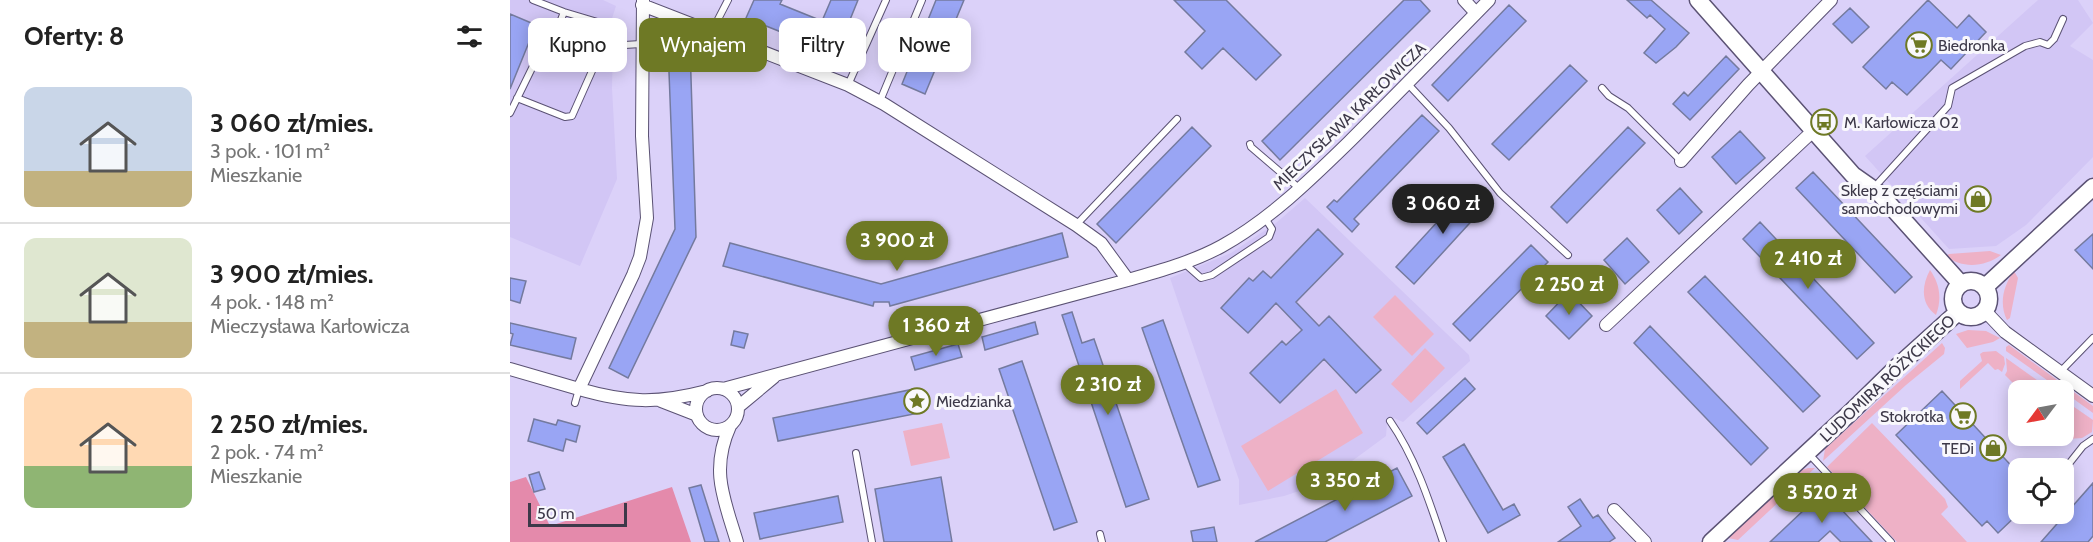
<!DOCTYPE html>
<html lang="pl">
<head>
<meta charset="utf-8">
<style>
	body { margin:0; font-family:Cabin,sans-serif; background:#f6f6f6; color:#222; height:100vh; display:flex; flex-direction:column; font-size:22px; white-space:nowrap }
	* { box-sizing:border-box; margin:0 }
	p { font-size:20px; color:#767676 }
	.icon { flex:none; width:33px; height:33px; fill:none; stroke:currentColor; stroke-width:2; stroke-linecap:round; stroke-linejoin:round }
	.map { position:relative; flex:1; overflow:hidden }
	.details { display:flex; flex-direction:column; background:#fff; width:510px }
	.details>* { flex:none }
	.top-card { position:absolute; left:18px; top:18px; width:570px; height:54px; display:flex; gap:12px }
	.needle { width:39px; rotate:238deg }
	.buttons { position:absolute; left:1498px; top:380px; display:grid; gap:12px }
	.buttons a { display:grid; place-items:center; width:66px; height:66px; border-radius:12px; background:#fff; box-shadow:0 3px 15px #0003; font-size:30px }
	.scale { position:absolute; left:18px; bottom:15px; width:99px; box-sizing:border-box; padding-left:6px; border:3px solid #3d3949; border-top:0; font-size:16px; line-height:21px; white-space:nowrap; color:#3d3949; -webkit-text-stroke:4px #f9f8fc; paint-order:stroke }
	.price { position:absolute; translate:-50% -51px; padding:0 14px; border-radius:21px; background:#6e7925; color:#fff; font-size:20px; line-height:39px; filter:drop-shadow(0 2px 3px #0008) }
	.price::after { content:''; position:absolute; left:50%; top:36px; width:18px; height:14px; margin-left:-9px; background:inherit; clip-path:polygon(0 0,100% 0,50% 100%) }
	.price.on { background:#222; color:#fff }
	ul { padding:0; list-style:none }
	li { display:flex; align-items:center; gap:18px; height:150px; padding:0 24px }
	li+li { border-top:2px solid #e0e0e0 }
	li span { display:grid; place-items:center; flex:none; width:168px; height:120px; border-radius:12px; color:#555 }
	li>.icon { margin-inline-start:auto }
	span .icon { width:72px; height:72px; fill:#fffc; stroke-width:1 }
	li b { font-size:26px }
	h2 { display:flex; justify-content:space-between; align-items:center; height:72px; padding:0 24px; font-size:26px }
	.chip { padding:0 21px; border-radius:12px; background:#fff; box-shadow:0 3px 15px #0003; font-size:21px; line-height:54px }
	.chip.on { background:#6e7925; color:#fff }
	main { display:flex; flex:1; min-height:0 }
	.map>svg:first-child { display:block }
</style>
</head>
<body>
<main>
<section class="details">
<h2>Oferty: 8<svg class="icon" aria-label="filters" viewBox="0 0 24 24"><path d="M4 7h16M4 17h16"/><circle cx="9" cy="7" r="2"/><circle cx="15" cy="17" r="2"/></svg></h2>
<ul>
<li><span style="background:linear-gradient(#c9d6e8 70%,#c2b280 0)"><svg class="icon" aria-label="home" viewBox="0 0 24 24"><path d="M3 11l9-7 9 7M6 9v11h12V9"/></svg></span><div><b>3 060 zł/mies.</b><p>3 pok. · 101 m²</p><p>Mieszkanie</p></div></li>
<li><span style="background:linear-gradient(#dfe7d0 70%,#c2b280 0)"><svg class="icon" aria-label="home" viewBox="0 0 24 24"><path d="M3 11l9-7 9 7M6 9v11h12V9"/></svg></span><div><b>3 900 zł/mies.</b><p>4 pok. · 148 m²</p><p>Mieczysława Karłowicza</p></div></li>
<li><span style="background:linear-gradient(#ffd9b3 65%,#8fb573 0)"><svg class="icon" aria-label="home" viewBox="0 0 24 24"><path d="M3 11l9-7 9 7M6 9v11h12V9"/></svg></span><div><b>2 250 zł/mies.</b><p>2 pok. · 74 m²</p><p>Mieszkanie</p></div></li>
</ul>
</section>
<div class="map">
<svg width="1583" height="542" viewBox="0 0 1583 542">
	<rect width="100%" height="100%" fill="#dbd1f9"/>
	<path fill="#d2c6f5" d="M 0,0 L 93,0 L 106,6 L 97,34 L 103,41 L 102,88 L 107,179 L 70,266 L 0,237 Z
		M 1528,0 L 1568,0 L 1583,23 L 1560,46 L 1583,60 L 1583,157 L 1516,225 L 1486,246 L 1439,249 L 1355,156 Z
		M 795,198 L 959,355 L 960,361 L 893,422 L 884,418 L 877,423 L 876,436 L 838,464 L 798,488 L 774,496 L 729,505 L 729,480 L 660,278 L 721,253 L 766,223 Z"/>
	<path fill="#eeb1c6" d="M 1480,251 L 1491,255 C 1475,267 1452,269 1436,256 L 1439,254 Z
		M 1420,270 C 1430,284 1432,299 1426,315 C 1411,304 1411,287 1420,270 Z
		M 1504,271 L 1508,278 L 1500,318 L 1497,320 C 1489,304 1493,286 1504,271 Z
		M 885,295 L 924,334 L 902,356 L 863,317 Z
		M 1458,330 L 1476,331 L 1490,338 L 1483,342 L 1457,348 L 1446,334 Z
		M 1432,343 L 1435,348 L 1434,354 L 1396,385 L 1313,461 L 1315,449 Z
		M 1499,345 L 1583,406 L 1583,413 L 1554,392 L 1554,390 L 1551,390 L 1496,351 L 1496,347 Z
		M 915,348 L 935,368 L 901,403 L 881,384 Z
		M 1486,351 L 1494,357 L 1495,364 L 1492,372 L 1488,369 L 1485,370 L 1478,363 L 1450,389 L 1450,381 L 1472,361 L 1470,354 L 1473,352 Z
		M 1496,358 L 1541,390 L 1510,390 L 1495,375 L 1497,371 Z
		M 826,389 L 853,433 L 758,491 L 731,446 Z
		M 1554,400 L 1583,420 L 1582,432 L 1572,438 L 1558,439 L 1553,435 Z
		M 432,423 L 440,458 L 401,466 L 393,431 Z
		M 1362,423 L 1435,499 L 1438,507 L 1431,514 L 1457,542 L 1387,542 L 1317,467 Z
		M 1298,468 L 1305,468 L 1228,540 L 1218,538 L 1292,470 Z"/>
	<path fill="#e48aab" d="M 16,477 L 40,526 L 162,487 L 181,542 L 0,542 L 0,482 Z"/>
	<path fill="#99a5f4" stroke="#747a9e" stroke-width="1.5" d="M 244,0 L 272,0 L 270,4 L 312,21 L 321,0 L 348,0 L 326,54 L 236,18 Z
		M 426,0 L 454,0 L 415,94 L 392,84 Z
		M 664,0 L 716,0 L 771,55 L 746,80 L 713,48 L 692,69 L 675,52 L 695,31 Z
		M 894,0 L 910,0 L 920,11 L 770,160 L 752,141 Z
		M 1117,0 L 1141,0 L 1179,33 L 1166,47 L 1146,63 L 1134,53 L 1155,29 L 1140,15 L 1137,18 Z
		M 1418,0 L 1447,28 L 1459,15 L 1476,32 L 1441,69 L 1431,60 L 1397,95 L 1382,82 L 1376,89 L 1353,67 Z
		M 999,5 L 1016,21 L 938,101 L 922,85 Z
		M 1340,8 L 1359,27 L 1342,43 L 1323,24 Z
		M 0,14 L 26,25 L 0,89 Z
		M 158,46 L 180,46 L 186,237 L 118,378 L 99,368 L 165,229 Z
		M 1216,56 L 1229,69 L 1180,120 L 1163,104 L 1174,92 L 1178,96 Z
		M 1060,65 L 1077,81 L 999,160 L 982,144 Z
		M 912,115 L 929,131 L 844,219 L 849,224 L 842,232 L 817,207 L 824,200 L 827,202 Z
		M 682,127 L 701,146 L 606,243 L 587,224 Z
		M 1118,127 L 1135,143 L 1057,223 L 1041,207 Z
		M 1230,131 L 1255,158 L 1226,184 L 1202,157 Z
		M 1303,172 L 1402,277 L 1385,293 L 1286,188 Z
		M 961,185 L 979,202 L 904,284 L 886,267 Z
		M 1170,188 L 1192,212 L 1169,234 L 1147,210 Z
		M 1250,222 L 1364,343 L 1347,359 L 1233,239 Z
		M 808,229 L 833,254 L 786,302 L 809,326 L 819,316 L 871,370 L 846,393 L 814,359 L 770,403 L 740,373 L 772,341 L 776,345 L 792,330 L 766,303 L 738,333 L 711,308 L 739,278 L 743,281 L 753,271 L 761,278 Z
		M 552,233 L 558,257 L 380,306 L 379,302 L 364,302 L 363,306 L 213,266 L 220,243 L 371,284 Z
		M 1583,234 L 1583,269 L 1565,250 Z
		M 1117,238 L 1139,262 L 1115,284 L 1094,260 Z
		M 1021,245 L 1038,262 L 960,341 L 943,324 Z
		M 1195,276 L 1310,396 L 1293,412 L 1178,292 Z
		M 0,278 L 16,281 L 10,303 L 0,300 Z
		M 1059,292 L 1082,316 L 1059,339 L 1036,316 Z
		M 562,312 L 572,343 L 584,339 L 639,499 L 616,507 L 552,315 Z
		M 653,320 L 710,480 L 688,487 L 632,328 Z
		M 525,322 L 528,334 L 475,350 L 472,337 Z
		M 0,323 L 66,338 L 61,359 L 0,345 L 3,334 L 0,333 Z
		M 1140,326 L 1258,448 L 1241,465 L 1124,343 Z
		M 224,331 L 238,334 L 234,348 L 221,345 Z
		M 448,344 L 452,357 L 405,370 L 401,357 Z
		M 512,361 L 567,522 L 544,530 L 489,369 Z
		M 955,378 L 965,389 L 917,434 L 907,423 Z
		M 404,389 L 409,413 L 268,441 L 263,418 Z
		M 1432,391 L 1509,474 L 1509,513 L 1488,533 L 1477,521 L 1472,526 L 1386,435 Z
		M 24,419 L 46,425 L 48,420 L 70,426 L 66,442 L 56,439 L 53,451 L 18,441 Z
		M 954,444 L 993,510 L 1004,504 L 1010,515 L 978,533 L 933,457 Z
		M 887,468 L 902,496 L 815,542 L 745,542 Z
		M 29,472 L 35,489 L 24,492 L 19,475 Z
		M 431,477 L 442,542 L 374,542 L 365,489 Z
		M 1583,483 L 1583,536 L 1578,542 L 1531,542 Z
		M 191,485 L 209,542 L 195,542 L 179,488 Z
		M 1314,491 L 1362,542 L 1331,542 L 1320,531 L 1308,542 L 1260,542 Z
		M 328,496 L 333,522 L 250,539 L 244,513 Z
		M 1070,499 L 1083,518 L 1088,515 L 1105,538 L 1099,542 L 1048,542 L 1071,526 L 1058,507 Z
		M 704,527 L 707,542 L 683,542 L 681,531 Z"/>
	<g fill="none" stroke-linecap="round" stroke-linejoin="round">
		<g stroke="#5b5274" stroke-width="8">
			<path id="lane" d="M 23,0 L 54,12 L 111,29 L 112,44
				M 54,12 L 44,38 L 55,41
				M 202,31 L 218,0
				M 897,83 L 939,128 L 990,193 L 1058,255
				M 338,85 L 376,0
				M 1092,88 L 1099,96 L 1118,108 L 1171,161
				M 7,98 L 55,117 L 62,116 L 90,53 L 98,46 L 131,44
				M 370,101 L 412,0
				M 0,113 L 24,64 L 35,57 L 44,38
				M 740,144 L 741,147 L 790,189
				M 1369,182 L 1438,106 L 1442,88 L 1515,46 L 1530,42 L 1538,45 L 1544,39 L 1553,19
				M 566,225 L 667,119
				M 674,263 L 691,278 L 702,275 L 759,237 L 762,229 L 755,218
				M 1550,372 L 1583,338
				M 65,403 L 69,389
				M 880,421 C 905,457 919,500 933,542
				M 346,453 L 362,542
				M 1298,453 L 1381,542
				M 1554,470 L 1573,446 L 1583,439
				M 590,534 L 592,542"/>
		</g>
		<g stroke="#5b5274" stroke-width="14">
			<path id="street" d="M 954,0 L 966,13
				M 132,5 L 338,85 L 374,104 L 566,225 L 591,243 L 618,280
				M 1171,161 L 1238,85 L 1321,0
				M 1475,311 L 1495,332 L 1583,396
				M 1096,325 L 1303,131
				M 0,369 L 69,389 L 123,275 L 130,257 L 137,218 L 132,136 L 133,0
				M186 409a21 21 0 1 1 42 0a21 21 0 1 1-42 0Z
				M 69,389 C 118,403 147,404 197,391
				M 213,389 L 618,280 C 649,271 683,262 712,246 C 760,219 799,181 838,143 C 885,96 932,48 979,0
				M 151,401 L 187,415
				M 228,407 L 264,377
				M 220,426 C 200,470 214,499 227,542
				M 1104,510 L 1135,542"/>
		</g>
		<g stroke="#5b5274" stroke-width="19">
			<path id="secondary" d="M 1188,0 L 1343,175 L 1370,194 L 1451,284
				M1443 299a18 18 0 1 1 36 0a18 18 0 1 1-36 0Z
				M 1475,287 L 1583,187
				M 1201,542 L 1341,412 L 1387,367 L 1448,312"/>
		</g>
		<use href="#lane" stroke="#fff" stroke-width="6"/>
		<use href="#street" stroke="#fff" stroke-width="12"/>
		<use href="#secondary" stroke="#fff" stroke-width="16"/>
	</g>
	<defs>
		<g id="supermarket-ring" transform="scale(1.35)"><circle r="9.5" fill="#f9f8fc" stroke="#6e7925" stroke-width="1.5"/><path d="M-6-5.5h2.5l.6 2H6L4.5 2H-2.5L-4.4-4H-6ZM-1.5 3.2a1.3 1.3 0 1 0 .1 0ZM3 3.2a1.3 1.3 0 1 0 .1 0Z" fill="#6e7925"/></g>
		<g id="bus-ring" transform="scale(1.35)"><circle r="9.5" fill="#f9f8fc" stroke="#6e7925" stroke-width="1.5"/><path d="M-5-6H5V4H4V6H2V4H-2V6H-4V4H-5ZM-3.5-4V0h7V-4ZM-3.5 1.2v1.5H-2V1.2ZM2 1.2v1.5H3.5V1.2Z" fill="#6e7925"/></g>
		<g id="shop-ring" transform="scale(1.35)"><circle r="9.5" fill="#f9f8fc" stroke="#6e7925" stroke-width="1.5"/><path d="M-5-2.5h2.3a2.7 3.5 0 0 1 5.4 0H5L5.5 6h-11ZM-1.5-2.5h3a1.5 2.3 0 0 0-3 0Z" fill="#6e7925"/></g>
		<g id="sight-ring" transform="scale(1.35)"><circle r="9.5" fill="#f9f8fc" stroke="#6e7925" stroke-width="1.5"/><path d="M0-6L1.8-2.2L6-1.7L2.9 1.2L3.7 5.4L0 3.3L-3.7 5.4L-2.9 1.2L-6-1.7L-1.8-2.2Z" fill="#6e7925"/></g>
	</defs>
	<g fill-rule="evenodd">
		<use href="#supermarket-ring" x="1409" y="45"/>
		<use href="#bus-ring" x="1314" y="122"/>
		<use href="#shop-ring" x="1468" y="199"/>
		<use href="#sight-ring" x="407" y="401"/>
		<use href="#supermarket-ring" x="1453" y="416"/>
		<use href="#shop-ring" x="1483" y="448"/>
	</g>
	<g text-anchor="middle" stroke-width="6" stroke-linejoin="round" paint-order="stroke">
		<g font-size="16" fill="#3d3949" stroke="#f9f8fc" text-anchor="start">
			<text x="1428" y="51">Biedronka</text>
			<text x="1334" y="128">M. Karłowicza 02</text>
			<text x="1448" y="196" text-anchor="end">Sklep z częściami<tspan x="1448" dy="18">samochodowymi</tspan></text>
			<text x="426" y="407">Miedzianka</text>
			<text x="1434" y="422" text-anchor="end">Stokrotka</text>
			<text x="1464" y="454" text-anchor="end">TEDi</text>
		</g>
		<g font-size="16" fill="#3d3949" stroke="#f9f8fc">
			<text transform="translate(839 116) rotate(-44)" y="6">MIECZYSŁAWA KARŁOWICZA</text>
			<text transform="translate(1377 378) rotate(-43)" y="6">LUDOMIRA RÓŻYCKIEGO</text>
		</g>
	</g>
</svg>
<div class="buttons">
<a><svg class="needle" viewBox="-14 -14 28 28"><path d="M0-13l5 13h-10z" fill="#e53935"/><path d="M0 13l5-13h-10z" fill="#767676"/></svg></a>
<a><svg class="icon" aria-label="locate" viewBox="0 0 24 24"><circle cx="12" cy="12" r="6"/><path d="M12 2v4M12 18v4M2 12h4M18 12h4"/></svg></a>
</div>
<div class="scale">50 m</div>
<b class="price on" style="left:933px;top:235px">3 060 zł</b>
<b class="price" style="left:387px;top:272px">3 900 zł</b>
<b class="price" style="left:1298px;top:290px">2 410 zł</b>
<b class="price" style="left:1059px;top:316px">2 250 zł</b>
<b class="price" style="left:426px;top:357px">1 360 zł</b>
<b class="price" style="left:598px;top:416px">2 310 zł</b>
<b class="price" style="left:835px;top:512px">3 350 zł</b>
<b class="price" style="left:1312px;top:524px">3 520 zł</b>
<div class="top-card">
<a class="chip">Kupno</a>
<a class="chip on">Wynajem</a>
<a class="chip">Filtry</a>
<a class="chip">Nowe</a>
</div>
</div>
</main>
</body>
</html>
